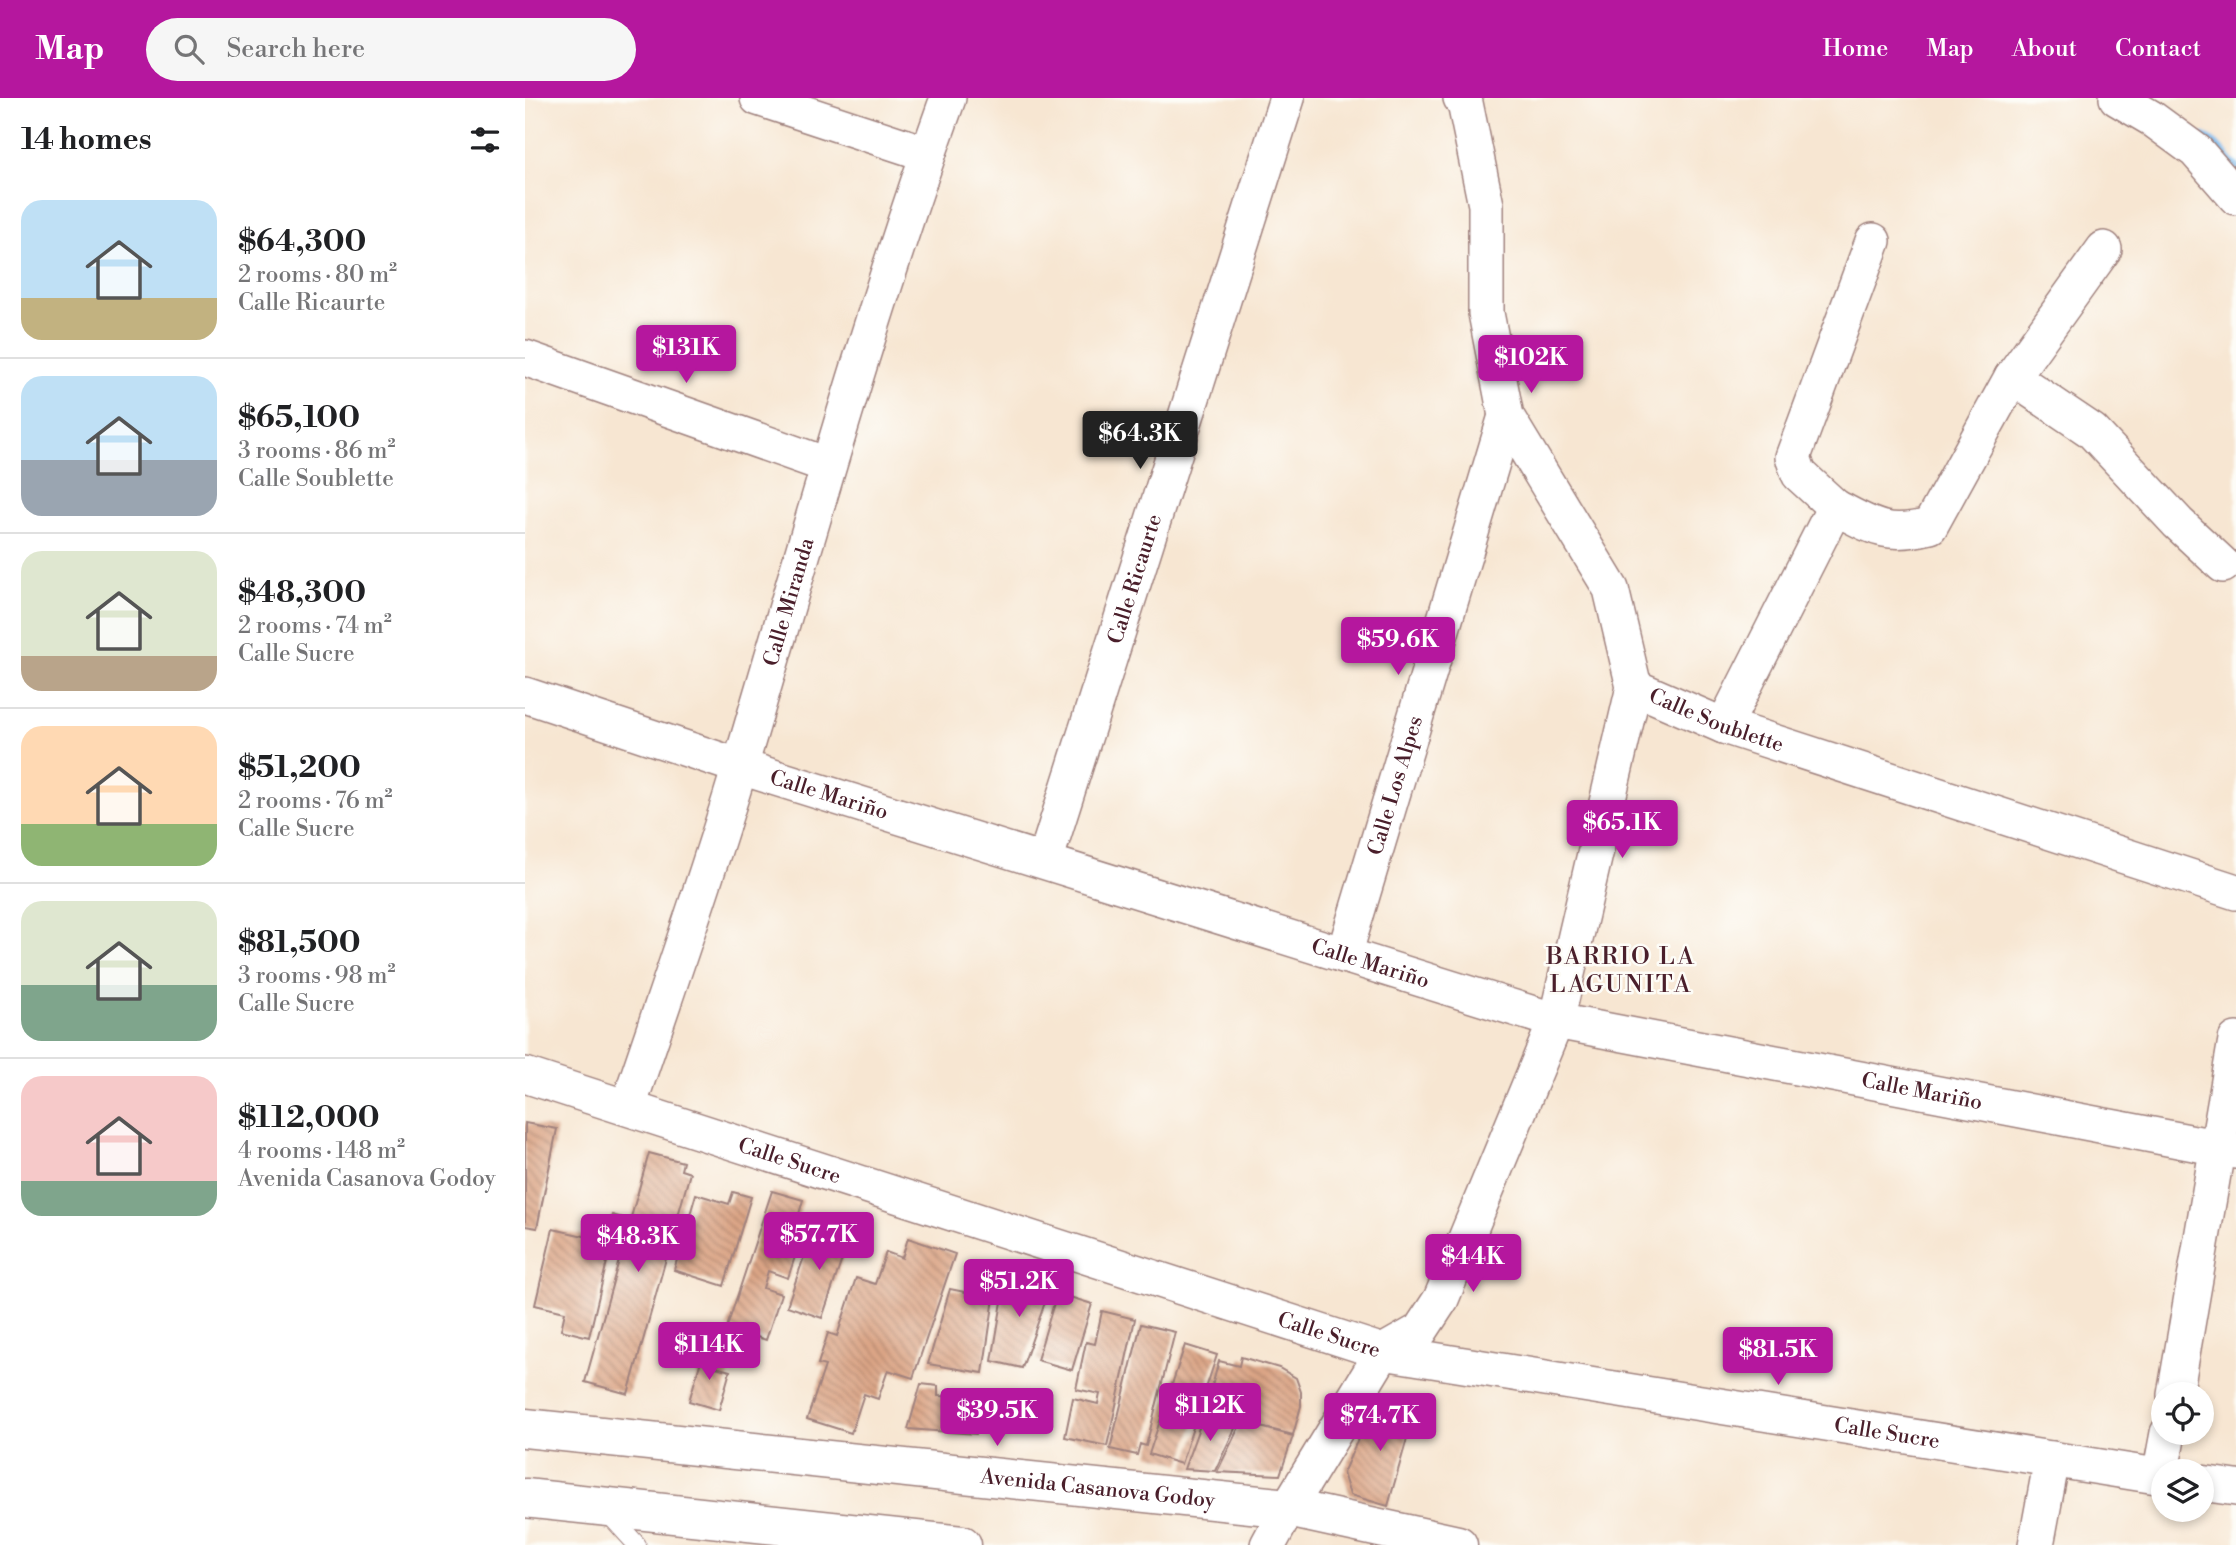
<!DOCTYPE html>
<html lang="en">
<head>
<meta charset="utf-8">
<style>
	body { margin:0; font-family:"Libre Bodoni",serif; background:#f6f6f6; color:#202124; height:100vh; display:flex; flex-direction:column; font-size:26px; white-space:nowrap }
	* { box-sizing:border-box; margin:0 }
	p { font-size:23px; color:#757577 }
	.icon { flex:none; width:38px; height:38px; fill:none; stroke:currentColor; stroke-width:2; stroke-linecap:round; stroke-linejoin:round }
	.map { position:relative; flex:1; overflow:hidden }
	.drawer { display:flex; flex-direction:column; background:#fff; width:525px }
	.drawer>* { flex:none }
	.tools { position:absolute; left:1626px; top:1284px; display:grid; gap:14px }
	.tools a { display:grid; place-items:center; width:63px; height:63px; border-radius:50%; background:#fff; box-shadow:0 4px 10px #0003; font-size:35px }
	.price { position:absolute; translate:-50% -60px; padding:0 16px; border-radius:7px; background:#b5179e; color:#fff; font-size:23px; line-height:46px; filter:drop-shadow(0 2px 4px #0008) }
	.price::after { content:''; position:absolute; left:50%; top:42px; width:21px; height:16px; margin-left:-10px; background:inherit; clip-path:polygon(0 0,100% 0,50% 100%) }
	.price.active { background:#222; color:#fff }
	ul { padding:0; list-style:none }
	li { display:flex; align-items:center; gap:21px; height:175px; padding:0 21px }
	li+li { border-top:2px solid #e0e0e0 }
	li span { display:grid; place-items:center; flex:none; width:196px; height:140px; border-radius:21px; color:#555 }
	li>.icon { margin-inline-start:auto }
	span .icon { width:84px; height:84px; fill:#fffc; stroke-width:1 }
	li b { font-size:30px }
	h2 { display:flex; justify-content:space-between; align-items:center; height:84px; padding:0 21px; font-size:30px }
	header { display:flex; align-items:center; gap:42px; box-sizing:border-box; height:98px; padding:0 35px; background:#b5179e; color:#fff }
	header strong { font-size:33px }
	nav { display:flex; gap:38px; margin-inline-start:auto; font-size:24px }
	.search { width:490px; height:63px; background:#f6f6f6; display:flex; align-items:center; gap:18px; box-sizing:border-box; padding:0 24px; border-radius:38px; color:#757577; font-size:26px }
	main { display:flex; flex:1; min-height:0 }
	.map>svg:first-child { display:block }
</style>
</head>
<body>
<header>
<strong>Map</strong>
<div class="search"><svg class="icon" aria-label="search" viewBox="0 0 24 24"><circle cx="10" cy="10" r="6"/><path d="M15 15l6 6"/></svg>Search here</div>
<nav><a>Home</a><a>Map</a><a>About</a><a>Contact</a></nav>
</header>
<main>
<section class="drawer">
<h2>14 homes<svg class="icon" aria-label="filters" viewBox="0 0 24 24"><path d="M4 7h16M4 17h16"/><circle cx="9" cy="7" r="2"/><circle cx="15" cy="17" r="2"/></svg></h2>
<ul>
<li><span style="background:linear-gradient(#bfe0f5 70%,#c2b280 0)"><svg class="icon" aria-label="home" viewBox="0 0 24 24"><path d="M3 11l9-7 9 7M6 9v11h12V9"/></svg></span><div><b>$64,300</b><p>2 rooms · 80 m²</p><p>Calle Ricaurte</p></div></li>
<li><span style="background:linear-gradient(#bfe0f5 60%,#9aa5b1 0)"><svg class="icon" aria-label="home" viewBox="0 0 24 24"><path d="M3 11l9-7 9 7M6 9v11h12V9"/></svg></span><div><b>$65,100</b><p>3 rooms · 86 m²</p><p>Calle Soublette</p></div></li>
<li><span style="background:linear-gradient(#dfe7d0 75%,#b9a48a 0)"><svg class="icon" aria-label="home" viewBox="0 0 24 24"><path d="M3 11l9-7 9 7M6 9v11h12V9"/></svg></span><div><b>$48,300</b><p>2 rooms · 74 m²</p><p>Calle Sucre</p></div></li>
<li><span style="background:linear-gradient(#ffd9b3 70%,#8fb573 0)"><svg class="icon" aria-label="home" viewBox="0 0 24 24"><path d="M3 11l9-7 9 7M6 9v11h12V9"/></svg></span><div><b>$51,200</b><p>2 rooms · 76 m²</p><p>Calle Sucre</p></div></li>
<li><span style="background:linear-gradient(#dfe7d0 60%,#7fa58c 0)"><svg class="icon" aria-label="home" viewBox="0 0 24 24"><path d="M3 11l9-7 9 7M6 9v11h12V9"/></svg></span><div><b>$81,500</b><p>3 rooms · 98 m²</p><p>Calle Sucre</p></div></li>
<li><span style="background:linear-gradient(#f6c9c9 75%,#7fa58c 0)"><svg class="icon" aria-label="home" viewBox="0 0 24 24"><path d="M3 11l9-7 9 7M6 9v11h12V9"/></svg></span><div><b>$112,000</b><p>4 rooms · 148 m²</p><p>Avenida Casanova Godoy</p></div></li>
</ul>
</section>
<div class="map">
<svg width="1711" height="1447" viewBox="0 0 1711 1447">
	<defs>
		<pattern id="building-back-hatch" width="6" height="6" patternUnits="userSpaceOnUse" patternTransform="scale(1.75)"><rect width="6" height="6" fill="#dba586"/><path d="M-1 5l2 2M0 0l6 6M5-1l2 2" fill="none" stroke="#b4866e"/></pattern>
	</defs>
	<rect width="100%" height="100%" fill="#fdfcf7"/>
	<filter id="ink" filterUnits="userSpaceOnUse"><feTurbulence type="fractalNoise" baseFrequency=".0143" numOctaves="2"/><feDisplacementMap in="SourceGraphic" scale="14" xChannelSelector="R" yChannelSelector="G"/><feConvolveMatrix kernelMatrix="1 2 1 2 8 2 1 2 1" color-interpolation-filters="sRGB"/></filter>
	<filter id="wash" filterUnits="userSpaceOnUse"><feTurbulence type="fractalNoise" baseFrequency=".00686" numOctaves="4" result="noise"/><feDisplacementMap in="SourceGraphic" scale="28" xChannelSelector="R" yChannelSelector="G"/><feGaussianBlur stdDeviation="1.57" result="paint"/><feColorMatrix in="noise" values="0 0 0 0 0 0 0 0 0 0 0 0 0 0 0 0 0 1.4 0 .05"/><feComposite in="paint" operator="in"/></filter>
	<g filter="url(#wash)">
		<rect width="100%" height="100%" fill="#f7e6d2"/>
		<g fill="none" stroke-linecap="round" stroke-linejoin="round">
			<path stroke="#79baee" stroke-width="10" d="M 1679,40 L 1690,48 L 1711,71"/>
		</g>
		<g id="blocks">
			<path fill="url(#building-back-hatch)" d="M 0,1025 L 32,1031 L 12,1130 L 0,1128 Z
				M 124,1055 L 158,1064 L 156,1072 L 165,1075 L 103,1296 L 60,1284 Z
				M 247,1093 L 278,1102 L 272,1123 L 281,1125 L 263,1180 L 243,1173 L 238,1190 L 256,1196 L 241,1242 L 202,1229 Z
				M 208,1094 L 226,1099 L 199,1188 L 149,1172 L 171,1096 L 204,1106 Z
				M 87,1117 L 98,1120 L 92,1148 L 86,1147 L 64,1239 L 36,1232 L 40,1214 L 10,1207 L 28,1131 L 81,1143 Z
				M 306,1127 L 326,1135 L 297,1220 L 262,1208 L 287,1136 L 301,1141 Z
				M 383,1140 L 430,1156 L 388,1280 L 363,1272 L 353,1301 L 339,1296 L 326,1335 L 282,1321 L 300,1268 L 293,1266 L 303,1235 L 312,1238 L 331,1180 L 350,1186 L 361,1154 L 377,1160 Z
				M 482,1174 L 526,1187 L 497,1270 L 467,1263 Z
				M 425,1191 L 469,1200 L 458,1275 L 403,1266 Z
				M 532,1195 L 567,1206 L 547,1272 L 512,1262 Z
				M 577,1213 L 610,1221 L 582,1348 L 540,1339 L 548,1300 L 573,1306 L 575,1296 L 551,1291 L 561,1244 L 570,1246 Z
				M 616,1226 L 650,1234 L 621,1348 L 615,1346 L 612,1357 L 585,1351 Z
				M 660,1247 L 692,1257 L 656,1366 L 624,1356 Z
				M 180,1249 L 192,1252 L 187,1268 L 205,1273 L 194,1312 L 164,1303 Z
				M 716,1259 L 754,1270 L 771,1280 L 776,1294 L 776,1308 L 768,1337 L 725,1326 L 768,1338 L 755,1377 L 692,1374 L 717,1323 L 680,1313 L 694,1263 L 714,1268 Z
				M 396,1286 L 413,1288 L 413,1298 L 435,1299 L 435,1293 L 455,1295 L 451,1336 L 383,1331 Z
				M 868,1299 L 892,1305 L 863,1408 L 825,1397 L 818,1375 L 833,1341 Z
				M 679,1316 L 713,1324 L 690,1373 L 659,1371 Z"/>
		</g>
	</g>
	<g filter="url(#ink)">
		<use href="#blocks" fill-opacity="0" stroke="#a0827e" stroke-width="2"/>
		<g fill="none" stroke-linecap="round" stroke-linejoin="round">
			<g stroke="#a0827e" stroke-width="20">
				<path id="service" d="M 82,1414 L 112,1447"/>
			</g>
			<g stroke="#a0827e" stroke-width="38">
				<g id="minor">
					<path d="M 233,0 L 403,56"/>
					<path d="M 1592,0 L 1626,20 L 1671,53 L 1711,99"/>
					<path d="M 0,260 L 302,367"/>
					<path d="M 1487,279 L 1567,333 L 1653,425 L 1698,467"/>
					<path d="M 1310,409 L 1274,376 L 1268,359 L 1348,143"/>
					<path id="s1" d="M 1109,589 L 1199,628 L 1711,794"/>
					<path id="s2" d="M 0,597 L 216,669 L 1031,923 L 1711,1053"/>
					<path d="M 1199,628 L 1310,409 C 1349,429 1360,439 1405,428 L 1487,279 L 1579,151"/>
					<path id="s3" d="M 520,763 L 762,0"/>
					<path id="s4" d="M 819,857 L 981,318"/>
					<path id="s5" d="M 0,977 L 858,1254 L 1638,1379"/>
					<path id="s6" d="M 103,1009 C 141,895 182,781 216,665 C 282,443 344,219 423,0"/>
					<path d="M 1650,1297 L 1711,942"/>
					<path d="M 1635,1378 L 1643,1335"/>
					<path d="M 1676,1385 L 1711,1390"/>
					<path d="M 743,1447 L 763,1410 L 858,1254 L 895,1233 L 916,1201 L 1031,923 L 1109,589 L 1086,491 L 981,318 L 961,215 L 961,107 L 940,5 L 936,0"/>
					<path d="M 1511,1447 L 1527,1361"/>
				</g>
			</g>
			<g stroke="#a0827e" stroke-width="41">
				<g id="tertiary">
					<path id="s7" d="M 0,1330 L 763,1410 L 933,1447"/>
					<path d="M 0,1400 L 437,1447"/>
				</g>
			</g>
			<use href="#service" stroke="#fff" stroke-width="18"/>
			<use href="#minor" stroke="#fff" stroke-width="35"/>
			<use href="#tertiary" stroke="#fff" stroke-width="38"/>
		</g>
	</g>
	<g text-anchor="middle" stroke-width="5" stroke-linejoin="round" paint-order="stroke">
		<g font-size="21" fill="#4a1f2b" stroke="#fdfcf7">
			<text dy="7" stroke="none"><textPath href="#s3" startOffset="296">Calle Ricaurte</textPath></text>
			<text dy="7" stroke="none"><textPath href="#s6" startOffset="530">Calle Miranda</textPath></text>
			<text dy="7" stroke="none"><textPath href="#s1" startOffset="89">Calle Soublette</textPath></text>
			<text dy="7" stroke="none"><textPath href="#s4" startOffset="177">Calle Los Alpes</textPath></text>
			<text dy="7" stroke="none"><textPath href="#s2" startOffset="320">Calle Mariño</textPath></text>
			<text dy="7" stroke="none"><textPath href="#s2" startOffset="887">Calle Mariño</textPath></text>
			<text dy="7" stroke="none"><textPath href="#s2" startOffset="1454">Calle Mariño</textPath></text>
			<text dy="7" stroke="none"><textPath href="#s5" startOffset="278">Calle Sucre</textPath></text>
			<text dy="7" stroke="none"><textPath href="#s5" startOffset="845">Calle Sucre</textPath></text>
			<text dy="7" stroke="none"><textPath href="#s5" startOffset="1412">Calle Sucre</textPath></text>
			<text dy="7" stroke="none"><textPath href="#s7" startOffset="576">Avenida Casanova Godoy</textPath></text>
		</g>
		<g font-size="24" letter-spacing="2" fill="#4a1f2b" stroke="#fdfcf7">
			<text x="1096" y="866">BARRIO LA<tspan x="1096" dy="28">LAGUNITA</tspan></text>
		</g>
	</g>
</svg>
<div class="tools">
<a><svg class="icon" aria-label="locate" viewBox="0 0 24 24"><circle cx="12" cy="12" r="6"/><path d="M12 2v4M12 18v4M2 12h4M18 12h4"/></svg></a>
<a><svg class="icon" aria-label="layers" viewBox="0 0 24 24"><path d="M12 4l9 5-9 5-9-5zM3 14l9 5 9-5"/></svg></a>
</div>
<b class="price" style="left:161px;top:287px">$131K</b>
<b class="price" style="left:1006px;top:297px">$102K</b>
<b class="price active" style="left:615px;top:373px">$64.3K</b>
<b class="price" style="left:873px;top:579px">$59.6K</b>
<b class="price" style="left:1097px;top:762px">$65.1K</b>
<b class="price" style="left:294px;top:1174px">$57.7K</b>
<b class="price" style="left:113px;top:1176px">$48.3K</b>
<b class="price" style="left:948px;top:1196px">$44K</b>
<b class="price" style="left:494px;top:1221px">$51.2K</b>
<b class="price" style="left:184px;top:1284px">$114K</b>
<b class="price" style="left:1253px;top:1289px">$81.5K</b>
<b class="price" style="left:685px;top:1345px">$112K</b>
<b class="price" style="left:472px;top:1350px">$39.5K</b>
<b class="price" style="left:855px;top:1355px">$74.7K</b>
</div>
</main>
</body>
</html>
